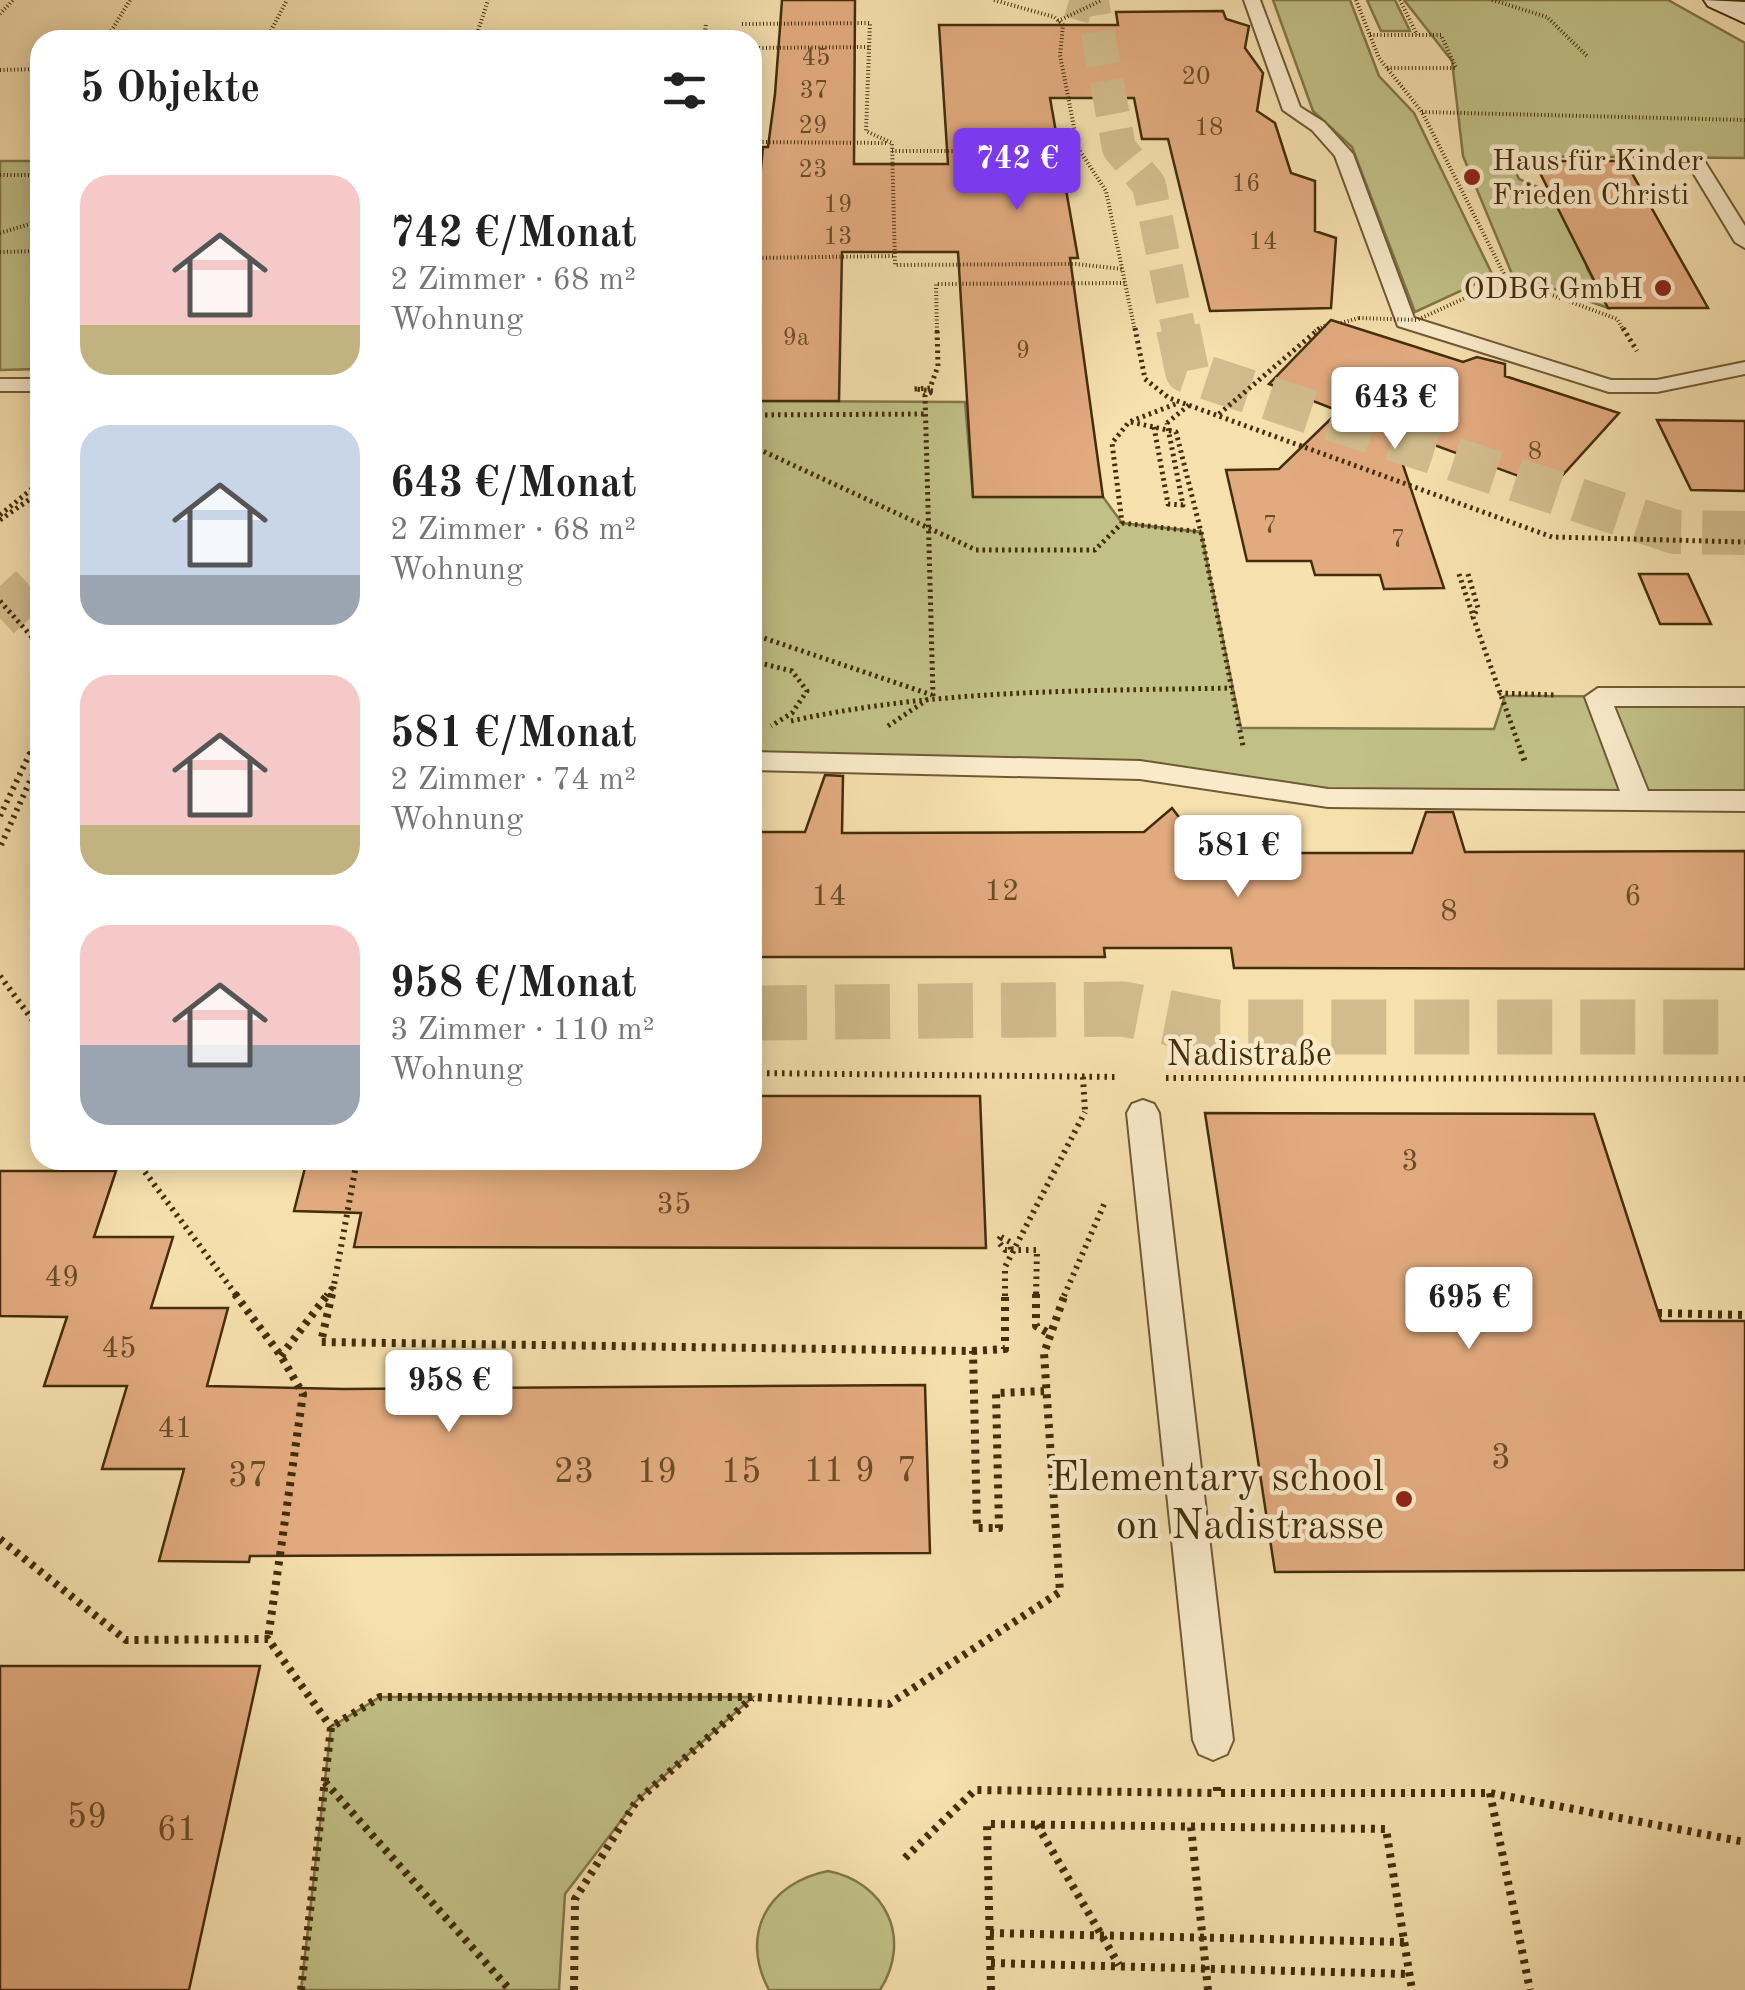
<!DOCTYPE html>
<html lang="de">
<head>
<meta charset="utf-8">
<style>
	body { margin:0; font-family:"Old Standard TT",serif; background:#f2f2f2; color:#222; height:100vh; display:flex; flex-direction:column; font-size:38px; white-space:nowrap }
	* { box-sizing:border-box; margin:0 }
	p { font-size:32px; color:#767676 }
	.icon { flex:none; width:55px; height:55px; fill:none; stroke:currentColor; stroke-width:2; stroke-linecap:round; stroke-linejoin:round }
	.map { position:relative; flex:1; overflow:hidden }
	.drawer { position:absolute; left:30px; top:30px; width:732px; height:1140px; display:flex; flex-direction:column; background:#fff; border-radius:30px; box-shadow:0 5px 25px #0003 }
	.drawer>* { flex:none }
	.price { position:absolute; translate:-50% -85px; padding:0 22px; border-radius:10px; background:#fff; color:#222; font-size:32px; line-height:65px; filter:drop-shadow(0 2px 5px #0008) }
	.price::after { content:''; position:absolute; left:50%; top:60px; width:30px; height:22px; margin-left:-15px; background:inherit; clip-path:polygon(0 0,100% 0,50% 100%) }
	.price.active { background:#7c3aed; color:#fff }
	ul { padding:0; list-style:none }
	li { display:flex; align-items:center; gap:30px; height:250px; padding:0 50px }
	li span { display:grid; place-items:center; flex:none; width:280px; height:200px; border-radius:30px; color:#555 }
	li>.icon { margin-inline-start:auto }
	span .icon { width:120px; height:120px; fill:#fffc; stroke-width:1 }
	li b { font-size:42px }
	h2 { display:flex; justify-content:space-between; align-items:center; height:120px; padding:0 50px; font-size:42px }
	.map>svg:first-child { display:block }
</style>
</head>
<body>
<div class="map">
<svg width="1745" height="1990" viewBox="0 0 1745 1990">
	<rect width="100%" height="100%" fill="#f6e0ae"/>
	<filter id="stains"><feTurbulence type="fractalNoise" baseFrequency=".002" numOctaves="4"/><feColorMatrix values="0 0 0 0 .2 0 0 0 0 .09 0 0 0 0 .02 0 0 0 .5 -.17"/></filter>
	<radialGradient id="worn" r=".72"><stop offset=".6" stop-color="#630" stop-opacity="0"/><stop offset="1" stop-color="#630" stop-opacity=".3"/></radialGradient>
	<path fill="#c1c187" stroke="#827749" stroke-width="2.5" d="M 1273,0 L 1350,0 L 1379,76 L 1414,113 L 1493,276 L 1415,312 L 1352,147 L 1313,111 Z
		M 1367,0 L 1395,0 L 1410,31 L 1381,31 Z
		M 1404,0 L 1668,0 L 1745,43 L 1745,158 L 1508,156 L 1519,179 L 1575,203 L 1587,268 L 1608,308 L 1512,274 L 1463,156 L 1452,61 Z
		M 0,161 L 40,161 L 40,369 L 0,370 Z
		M 752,401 L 965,402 L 973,497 L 1103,497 L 1122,523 L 1201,532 L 1241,728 L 1494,729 L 1505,696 L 1745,697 L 1745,801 L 1328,798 L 1147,775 L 753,761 Z
		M 380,1697 L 753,1697 L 636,1801 L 565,1894 L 559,1990 L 301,1990 L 331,1727 Z
		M 828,1871 C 885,1882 913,1938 880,1990 L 769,1990 C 739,1934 768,1883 828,1871 Z"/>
	<path fill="#e2ab7f" stroke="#432d0b" stroke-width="2.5" d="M 782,0 L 855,0 L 854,164 L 948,164 L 939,25 L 1118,25 L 1116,12 L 1223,11 L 1226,19 L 1249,26 L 1245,48 L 1263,73 L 1257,111 L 1275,123 L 1291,173 L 1315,181 L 1315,231 L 1336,238 L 1331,308 L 1210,311 L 1168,139 L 1142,139 L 1134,98 L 1050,98 L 1078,258 L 1070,258 L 1103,497 L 973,497 L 958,252 L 842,252 L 839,401 L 752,401 L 752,260 L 763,147 L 768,147 L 775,94 Z
		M 1534,161 L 1625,161 L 1708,308 L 1608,308 Z
		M 1331,320 L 1463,362 L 1477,357 L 1505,364 L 1505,376 L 1619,413 L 1551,488 L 1391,429 L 1444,588 L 1384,589 L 1380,575 L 1315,575 L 1311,561 L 1247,561 L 1226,470 L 1279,469 L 1339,411 L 1269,384 Z
		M 1657,420 L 1745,421 L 1745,491 L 1691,490 Z
		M 1639,574 L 1688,574 L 1711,624 L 1660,624 Z
		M 825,775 L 843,776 L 842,833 L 1144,832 L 1172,808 L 1191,833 L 1201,833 L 1204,853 L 1412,853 L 1426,812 L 1453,812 L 1465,852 L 1745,851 L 1745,969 L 1234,968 L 1231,948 L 1104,948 L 1105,957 L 752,957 L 752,832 L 805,832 Z
		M 752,1096 L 980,1096 L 986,1248 L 354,1247 L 361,1213 L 294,1211 L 307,1160 L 752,1160 Z
		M 1205,1113 L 1594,1114 L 1661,1321 L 1745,1321 L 1745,1570 L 1275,1572 Z
		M 0,1171 L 116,1171 L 94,1237 L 173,1237 L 151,1308 L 228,1308 L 207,1386 L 344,1389 L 925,1385 L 930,1553 L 250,1556 L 249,1562 L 159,1561 L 184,1469 L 102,1469 L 127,1386 L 44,1386 L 67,1317 L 0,1316 Z
		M 0,1666 L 260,1666 L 189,1990 L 0,1990 Z"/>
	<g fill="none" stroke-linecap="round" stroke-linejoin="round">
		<path stroke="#d2bc8d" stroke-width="34" stroke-dasharray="34 16" stroke-linecap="butt" d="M 1069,0 L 1093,7 L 1119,148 L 1149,185 L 1179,331"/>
		<path stroke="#d2bc8d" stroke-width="44" stroke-dasharray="44 21" stroke-linecap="butt" d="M 1178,328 L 1187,371 L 1675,532 L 1745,533
			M 0,586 L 40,629"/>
		<path stroke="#d2bc8d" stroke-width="55" stroke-dasharray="55 28" stroke-linecap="butt" d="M 752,1013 L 1123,1009 L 1216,1027 L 1745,1027"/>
		<g stroke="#705a34" stroke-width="4">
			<path id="lane" d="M 1244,0 L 1260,0 L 1300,107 L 1324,122 L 1353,154 L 1414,318 L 1611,380 L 1657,380 L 1745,362 L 1745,374 L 1657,392 L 1609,392 L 1398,326 L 1335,156 L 1312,130 L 1283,110 Z
				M 1698,160 L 1705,162 L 1745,226 L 1745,248 L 1735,242 L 1689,166 Z
				M 0,379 L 40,379 L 40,391 L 0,391 Z
				M 1598,688 L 1745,688 L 1745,706 L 1614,706 L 1648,791 L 1745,791 L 1745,811 L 1328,807 L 1140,779 L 752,770 L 752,752 L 1140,761 L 1328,789 L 1620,791 L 1585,697 Z
				M 1143,1100 L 1154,1104 L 1159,1113 L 1233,1740 L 1227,1754 L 1213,1760 L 1199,1754 L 1193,1740 L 1127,1113 L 1132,1104 Z"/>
		</g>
		<g stroke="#432d0b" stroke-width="4">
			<path id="secondary" d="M 1704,0 L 1745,2 L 1745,23 L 1708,6 Z"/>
		</g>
		<path stroke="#432d0b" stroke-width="4" stroke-dasharray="1 2.5" stroke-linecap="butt" d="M 994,0 L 1054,17 L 1063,25 L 1060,55 L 1078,148 L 1106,191 L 1135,331
			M 1356,0 L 1379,58 L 1422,112 L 1506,278 L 1617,319 L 1624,331
			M 1400,0 L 1417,35
			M 1492,0 L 1547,17 L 1587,56
			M 0,14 L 13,0
			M 1058,21 L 1102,0
			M 742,24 L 870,23 L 866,131 L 892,143 L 895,265 L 1076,264 L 1122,269
			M 1370,35 L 1441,35 L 1456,68 L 1386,68
			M 106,40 L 130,0
			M 266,40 L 287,0
			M 475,40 L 488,0
			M 704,40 L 706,24
			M 752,48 L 871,47
			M 0,70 L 40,69
			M 1422,112 L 1745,120
			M 752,142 L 886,143
			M 1043,148 L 1064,148
			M 892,151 L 1047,151
			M 0,175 L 40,175
			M 0,233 L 40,221
			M 0,252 L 40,251
			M 752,258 L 895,256
			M 1341,323 L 1359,318
			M 937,331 L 936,284 L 1125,283
			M 1315,331 L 1326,325"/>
		<path stroke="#432d0b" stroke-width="5" stroke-dasharray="2.5 4" stroke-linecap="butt" d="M 1135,328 L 1145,379 L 1169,398 L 1552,537 L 1745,542
			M 1623,328 L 1637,351
			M 1219,414 L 1320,328
			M 752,415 L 926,414
			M 1131,422 L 1176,432 L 1201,532 L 1243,746
			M 1167,423 L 1189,405
			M 752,446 L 976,550 L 1095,550 L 1122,523 L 1112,443 L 1129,422 L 1178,403
			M 0,515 L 33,488 L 40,476
			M 0,520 L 40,492
			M 1122,523 L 1201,532
			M 1459,574 L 1473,616
			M 1468,574 L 1478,608 L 1473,617 L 1522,754
			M 0,601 L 40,646
			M 752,634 L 932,695
			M 1499,693 L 1557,695
			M 933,696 L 925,395 L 934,391 L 914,389 L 930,388 L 938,366 L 937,328
			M 791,721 C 937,689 1083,691 1232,688
			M 888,726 L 928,699
			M 30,754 L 40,732"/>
		<path stroke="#432d0b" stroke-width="6" stroke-dasharray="2.5 5" stroke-linecap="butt" d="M 1521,751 L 1525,762
			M 0,816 L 31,751
			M 1,845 L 40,759
			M 0,976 L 40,1030
			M 752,1073 L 1119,1077
			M 1083,1077 L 1085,1112
			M 1166,1078 L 1745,1079
			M 136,1160 L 237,1296
			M 1001,1237 L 1010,1242 L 1011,1250 L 1005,1250 L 998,1241 Z
			M 1011,1250 L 1037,1250 L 1036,1296
			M 326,1296 L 334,1285 L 357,1160
			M 331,1296 L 334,1285
			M 1064,1296 L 1105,1202"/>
		<path stroke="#432d0b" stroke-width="8" stroke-dasharray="4 6" stroke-linecap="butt" d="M 235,1294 L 281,1356 L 303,1394 L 268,1639
			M 332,1294 L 321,1342 L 973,1351 L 977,1528 L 999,1528 L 996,1393 L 1044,1391
			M 1036,1294 L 1036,1326 L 1048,1333
			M 1658,1313 L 1745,1315
			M 281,1356 L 328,1294
			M 0,1539 L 126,1640 L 268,1639 L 331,1727
			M 325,1782 L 510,1990
			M 1217,1787 L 1217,1793 L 1490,1793 L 1745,1842
			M 1490,1793 L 1530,1990
			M 1037,1825 L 1119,1965
			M 1191,1827 L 1208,1990
			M 905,1858 L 975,1790 L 1217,1793
			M 990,1933 L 1405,1942
			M 991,1963 L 1409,1974
			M 301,1990 L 331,1727 L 380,1697 L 753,1697 L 889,1704 L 1060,1592 L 1044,1353 L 1065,1294
			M 574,1990 L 575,1899 L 636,1802 L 752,1698
			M 991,1990 L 987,1824 L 1386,1829 L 1412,1990"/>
		<use href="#lane" fill="#f9ebca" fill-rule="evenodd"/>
		<use href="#secondary" fill="#f9ebca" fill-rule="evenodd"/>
		<path stroke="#432d0b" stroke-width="4" stroke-dasharray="1 2.5" stroke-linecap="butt" d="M 1359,318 L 1417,320 L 1500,282"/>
		<path stroke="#432d0b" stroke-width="5" stroke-dasharray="2.5 4" stroke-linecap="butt" d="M 1154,427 L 1168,504 L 1183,505 L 1167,423
			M 752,661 L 792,671 L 807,691 L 792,713 L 771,726"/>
		<path stroke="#432d0b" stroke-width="6" stroke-dasharray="2.5 5" stroke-linecap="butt" d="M 1005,1296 L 1005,1267 L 1085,1112"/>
		<path stroke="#432d0b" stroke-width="8" stroke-dasharray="4 6" stroke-linecap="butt" d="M 973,1351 L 1005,1349 L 1005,1294"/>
	</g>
	<g fill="#8f2418" stroke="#f9ebca" stroke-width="4">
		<circle cx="1472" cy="177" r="10"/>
		<circle cx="1663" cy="288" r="10"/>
		<circle cx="1404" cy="1499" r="10"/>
	</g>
	<g text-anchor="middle" stroke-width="9" stroke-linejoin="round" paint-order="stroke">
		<g font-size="25" fill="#6b4c28">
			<text x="816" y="65">45</text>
			<text x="1196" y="84">20</text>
			<text x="814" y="98">37</text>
			<text x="813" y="133">29</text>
			<text x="1209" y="135">18</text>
			<text x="813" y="177">23</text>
			<text x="1246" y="191">16</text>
			<text x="838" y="212">19</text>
			<text x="838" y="244">13</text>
			<text x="1263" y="249">14</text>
			<text x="796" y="345">9a</text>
			<text x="1023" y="358">9</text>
			<text x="1535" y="459">8</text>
			<text x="1270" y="533">7</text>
			<text x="1398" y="547">7</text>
		</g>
		<g font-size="30" fill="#432d0b" stroke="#f9ebca" text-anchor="start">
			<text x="1492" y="170">Haus für Kinder<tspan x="1492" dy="34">Frieden Christi</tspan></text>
			<text x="1643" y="298" text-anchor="end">ODBG GmbH</text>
		</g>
		<g font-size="30" fill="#6b4c28">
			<text x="1002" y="900">12</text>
			<text x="829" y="905">14</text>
			<text x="1633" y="905">6</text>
			<text x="1449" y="920">8</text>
			<text x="1410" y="1170">3</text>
			<text x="674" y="1213">35</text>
			<text x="62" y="1286">49</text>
			<text x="119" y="1357">45</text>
			<text x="175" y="1437">41</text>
		</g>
		<g font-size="35" fill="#432d0b" stroke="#f9ebca">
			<text x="1249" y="1065">Nadistraße</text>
		</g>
		<g font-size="35" fill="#6b4c28">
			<text x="1501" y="1468">3</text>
			<text x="824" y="1481">11</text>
			<text x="865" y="1481">9</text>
			<text x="907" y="1481">7</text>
			<text x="574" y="1482">23</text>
			<text x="657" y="1482">19</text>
			<text x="741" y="1482">15</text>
			<text x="248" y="1486">37</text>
			<text x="87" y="1827">59</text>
			<text x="177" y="1840">61</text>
		</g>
		<g font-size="42" fill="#432d0b" stroke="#f9ebca" text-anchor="end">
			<text x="1384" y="1490">Elementary school<tspan x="1384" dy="48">on Nadistrasse</tspan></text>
		</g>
	</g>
	<rect width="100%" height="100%" filter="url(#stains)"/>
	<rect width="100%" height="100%" fill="url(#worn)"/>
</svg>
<b class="price active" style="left:1017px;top:213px">742 €</b>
<b class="price" style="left:1395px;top:452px">643 €</b>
<b class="price" style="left:1238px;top:900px">581 €</b>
<b class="price" style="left:1469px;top:1352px">695 €</b>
<b class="price" style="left:449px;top:1435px">958 €</b>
<section class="drawer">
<h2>5 Objekte<svg class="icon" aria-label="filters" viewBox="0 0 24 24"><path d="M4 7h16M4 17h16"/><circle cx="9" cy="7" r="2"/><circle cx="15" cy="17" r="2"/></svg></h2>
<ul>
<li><span style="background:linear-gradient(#f6c9c9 75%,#c2b280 0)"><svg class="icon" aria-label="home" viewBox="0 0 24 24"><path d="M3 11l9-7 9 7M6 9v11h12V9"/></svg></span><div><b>742 €/Monat</b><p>2 Zimmer · 68 m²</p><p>Wohnung</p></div></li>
<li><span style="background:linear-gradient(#c9d6e8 75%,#9aa5b1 0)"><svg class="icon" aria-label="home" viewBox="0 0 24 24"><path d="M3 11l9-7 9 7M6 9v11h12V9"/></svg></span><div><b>643 €/Monat</b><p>2 Zimmer · 68 m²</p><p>Wohnung</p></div></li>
<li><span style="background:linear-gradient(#f6c9c9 75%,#c2b280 0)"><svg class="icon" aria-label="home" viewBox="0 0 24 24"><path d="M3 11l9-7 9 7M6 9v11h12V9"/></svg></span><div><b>581 €/Monat</b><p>2 Zimmer · 74 m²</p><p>Wohnung</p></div></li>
<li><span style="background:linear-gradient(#f6c9c9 60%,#9aa5b1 0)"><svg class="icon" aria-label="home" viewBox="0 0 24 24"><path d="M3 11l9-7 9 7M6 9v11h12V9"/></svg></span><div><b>958 €/Monat</b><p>3 Zimmer · 110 m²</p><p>Wohnung</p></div></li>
</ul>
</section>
</div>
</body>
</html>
